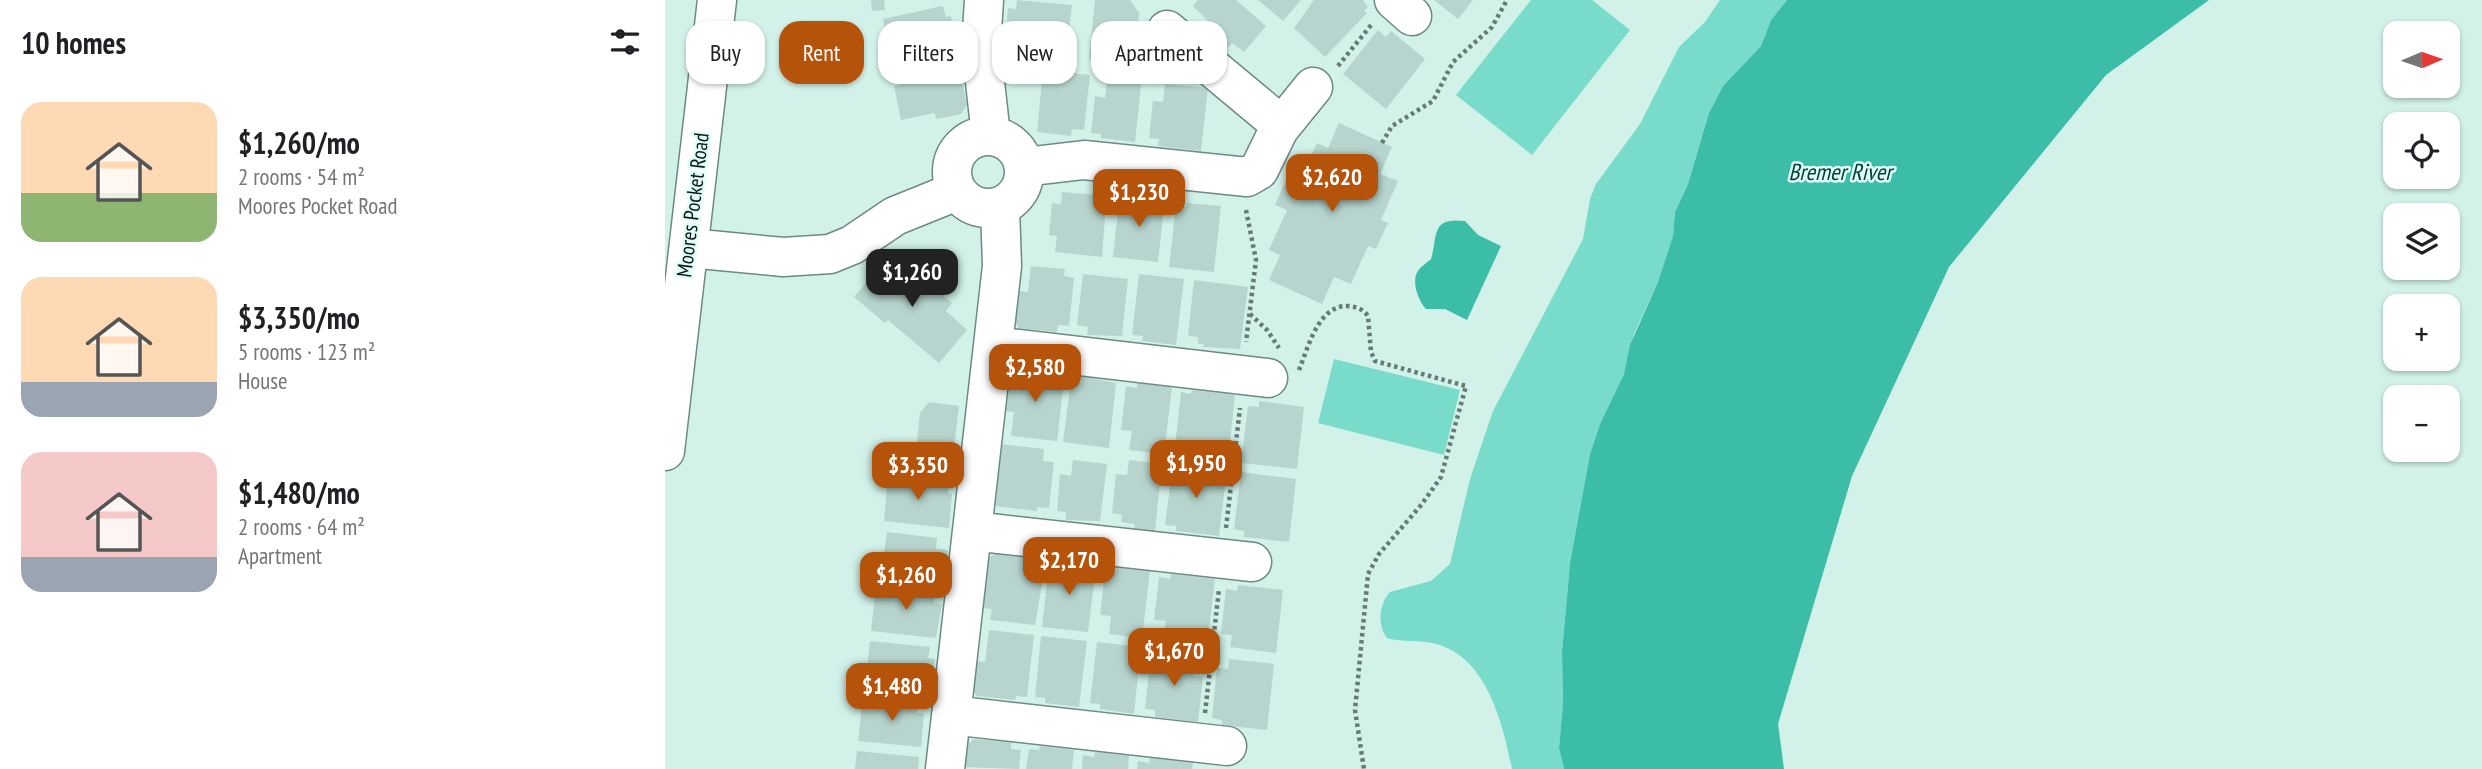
<!DOCTYPE html>
<html lang="en">
<head>
<meta charset="utf-8">
<style>
	body { margin:0; font-family:"PT Sans Narrow",sans-serif; background:#f6f6f6; color:#202124; height:100vh; display:flex; flex-direction:column; font-size:26px; white-space:nowrap }
	* { box-sizing:border-box; margin:0 }
	p { font-size:23px; color:#757577 }
	.icon { flex:none; width:38px; height:38px; fill:none; stroke:currentColor; stroke-width:2; stroke-linecap:round; stroke-linejoin:round }
	.map { position:relative; flex:1; overflow:hidden }
	.panel { display:flex; flex-direction:column; background:#fff; width:665px }
	.panel>* { flex:none }
	.banner { position:absolute; left:21px; top:21px; width:665px; height:63px; display:flex; gap:14px }
	.needle { width:46px; rotate:88deg }
	.tools { position:absolute; left:1718px; top:21px; display:grid; gap:14px }
	.tools a { display:grid; place-items:center; width:77px; height:77px; border-radius:14px; background:#fff; box-shadow:0 2px 5px #0004; font-size:35px }
	.price { position:absolute; translate:-50% -60px; padding:0 16px; border-radius:14px; background:#b45309; color:#fff; font-size:23px; line-height:46px; filter:drop-shadow(0 2px 4px #0008) }
	.price::after { content:''; position:absolute; left:50%; top:42px; width:21px; height:16px; margin-left:-10px; background:inherit; clip-path:polygon(0 0,100% 0,50% 100%) }
	.price.on { background:#222; color:#fff }
	ul { padding:0; list-style:none }
	li { display:flex; align-items:center; gap:21px; height:175px; padding:0 21px }
	li span { display:grid; place-items:center; flex:none; width:196px; height:140px; border-radius:21px; color:#555 }
	li>.icon { margin-inline-start:auto }
	span .icon { width:84px; height:84px; fill:#fffc; stroke-width:1 }
	li b { font-size:30px }
	h2 { display:flex; justify-content:space-between; align-items:center; height:84px; padding:0 21px; font-size:30px }
	.chip { padding:0 24px; border-radius:21px; background:#fff; box-shadow:0 2px 5px #0004; font-size:24px; line-height:63px }
	.chip.on { background:#b45309; color:#fff }
	main { display:flex; flex:1; min-height:0 }
	.map>svg:first-child { display:block }
</style>
</head>
<body>
<main>
<section class="panel">
<h2>10 homes<svg class="icon" aria-label="filters" viewBox="0 0 24 24"><path d="M4 7h16M4 17h16"/><circle cx="9" cy="7" r="2"/><circle cx="15" cy="17" r="2"/></svg></h2>
<ul>
<li><span style="background:linear-gradient(#ffd9b3 65%,#8fb573 0)"><svg class="icon" aria-label="home" viewBox="0 0 24 24"><path d="M3 11l9-7 9 7M6 9v11h12V9"/></svg></span><div><b>$1,260/mo</b><p>2 rooms · 54 m²</p><p>Moores Pocket Road</p></div></li>
<li><span style="background:linear-gradient(#ffd9b3 75%,#9aa5b1 0)"><svg class="icon" aria-label="home" viewBox="0 0 24 24"><path d="M3 11l9-7 9 7M6 9v11h12V9"/></svg></span><div><b>$3,350/mo</b><p>5 rooms · 123 m²</p><p>House</p></div></li>
<li><span style="background:linear-gradient(#f6c9c9 75%,#9aa5b1 0)"><svg class="icon" aria-label="home" viewBox="0 0 24 24"><path d="M3 11l9-7 9 7M6 9v11h12V9"/></svg></span><div><b>$1,480/mo</b><p>2 rooms · 64 m²</p><p>Apartment</p></div></li>
</ul>
</section>
<div class="map">
<svg width="1817" height="769" viewBox="0 0 1817 769">
	<rect width="100%" height="100%" fill="#d1f1e9"/>
	<path fill="#79dcca" d="M 866,0 L 927,0 L 965,30 L 867,155 L 791,95 Z
		M 1055,0 L 1122,0 L 1106,20 L 1096,46 L 1058,86 L 1044,113 L 1023,184 L 1010,212 L 1008,236 L 993,282 L 969,334 L 959,374 L 935,424 L 925,454 L 905,563 L 897,652 L 898,704 L 894,748 L 899,769 L 847,769 C 838,724 822,657 771,644 C 754,639 738,643 722,638 C 712,625 714,604 725,592 L 766,581 L 785,564 L 805,479 L 828,411 L 918,239 L 925,199 L 931,184 L 975,124 L 1014,47 L 1040,22 Z
		M 669,359 L 795,390 L 779,455 L 653,423 Z"/>
	<path fill="#3bbda8" d="M 1122,0 L 1544,0 L 1441,75 L 1284,267 L 1187,476 L 1113,724 L 1119,769 L 899,769 L 894,748 L 898,704 L 897,652 L 905,563 L 925,454 L 935,424 L 959,374 L 965,345 L 993,282 L 1008,236 L 1010,212 L 1023,184 L 1044,113 L 1058,86 L 1096,46 L 1106,20 Z
		M 800,221 L 813,235 L 836,246 L 802,320 L 780,309 L 761,309 C 753,300 746,281 753,271 C 756,266 762,263 766,259 C 773,236 765,217 800,221 Z"/>
	<path fill="#b7d5ce" d="M 206,0 L 219,0 L 220,10 L 207,11 Z
		M 352,0 L 407,5 L 402,50 L 340,43 L 343,8 L 351,9 Z
		M 430,0 L 465,0 L 474,13 L 469,63 L 424,59 Z
		M 533,0 L 571,0 L 601,26 L 579,52 L 567,43 L 560,51 L 542,36 L 549,27 L 528,6 Z
		M 593,0 L 636,0 L 618,21 Z
		M 649,0 L 698,0 L 703,7 L 699,11 L 702,13 L 660,57 L 629,28 Z
		M 769,0 L 808,0 L 793,19 Z
		M 278,6 L 281,17 L 286,16 L 292,50 L 227,64 L 218,19 Z
		M 713,30 L 721,37 L 726,31 L 760,59 L 721,109 L 678,74 Z
		M 287,63 L 290,73 L 295,72 L 302,105 L 296,114 L 271,119 L 270,113 L 236,120 L 229,86 L 247,82 L 245,72 Z
		M 378,70 L 425,75 L 419,130 L 407,129 L 406,136 L 372,132 Z
		M 443,73 L 477,77 L 470,142 L 436,138 L 436,134 L 426,133 L 430,96 L 440,98 Z
		M 500,84 L 543,88 L 536,151 L 493,146 L 494,139 L 484,138 L 488,101 L 498,102 Z
		M 674,123 L 727,147 L 715,174 L 733,181 L 716,220 L 723,223 L 711,249 L 703,246 L 686,284 L 669,277 L 657,304 L 604,280 L 615,255 L 604,250 L 622,210 L 610,205 L 622,178 L 634,183 L 652,143 L 663,148 Z
		M 397,192 L 431,195 L 430,203 L 441,204 L 437,257 L 390,252 L 392,236 L 384,235 L 387,203 L 396,204 Z
		M 465,196 L 500,199 L 493,262 L 448,257 L 454,202 L 465,203 Z
		M 522,203 L 556,206 L 549,272 L 504,267 L 511,206 L 521,207 Z
		M 224,256 L 248,276 L 244,280 L 257,292 L 264,283 L 287,303 L 281,311 L 302,330 L 274,363 L 223,320 L 220,323 L 189,297 Z
		M 366,266 L 400,269 L 399,276 L 409,278 L 404,326 L 393,325 L 392,332 L 354,328 L 350,322 L 353,291 L 363,292 Z
		M 418,274 L 463,279 L 457,336 L 422,335 L 423,327 L 412,325 Z
		M 474,274 L 519,279 L 511,345 L 477,341 L 478,336 L 467,335 Z
		M 529,280 L 583,287 L 575,349 L 538,347 L 539,344 L 533,344 L 533,337 L 523,336 Z
		M 349,370 L 388,373 L 387,380 L 399,381 L 392,441 L 346,436 L 349,412 L 340,411 L 344,374 Z
		M 417,376 L 451,383 L 444,448 L 398,442 L 406,381 L 416,383 Z
		M 472,383 L 507,387 L 499,454 L 464,450 L 467,431 L 456,430 L 461,386 L 472,388 Z
		M 527,390 L 570,395 L 563,461 L 509,455 L 516,392 L 526,394 Z
		M 594,401 L 639,407 L 632,469 L 576,463 L 583,406 L 594,407 Z
		M 264,402 L 294,406 L 286,475 L 249,471 L 255,413 Z
		M 336,444 L 379,449 L 378,461 L 389,462 L 384,508 L 372,507 L 372,511 L 329,506 Z
		M 408,460 L 442,464 L 435,521 L 401,520 L 401,512 L 392,511 L 395,474 L 406,476 Z
		M 464,460 L 497,464 L 490,532 L 469,529 L 470,524 L 456,522 L 457,515 L 447,513 L 451,474 L 462,475 Z
		M 508,464 L 562,470 L 554,536 L 511,531 L 511,526 L 500,525 Z
		M 576,472 L 631,479 L 624,542 L 579,537 L 579,531 L 569,529 Z
		M 223,476 L 284,482 L 283,493 L 287,494 L 284,528 L 219,521 Z
		M 222,532 L 272,538 L 271,549 L 283,550 L 279,584 L 216,576 Z
		M 330,553 L 368,557 L 367,562 L 380,567 L 370,625 L 325,620 L 327,609 L 318,608 L 323,559 Z
		M 396,561 L 431,567 L 423,632 L 377,627 L 384,565 L 395,566 Z
		M 451,568 L 485,571 L 477,638 L 444,634 L 446,616 L 435,615 L 440,571 L 451,572 Z
		M 506,574 L 550,579 L 542,645 L 498,640 L 501,621 L 489,620 L 494,577 L 505,579 Z
		M 573,585 L 618,590 L 611,653 L 565,647 L 567,635 L 556,634 L 561,589 L 572,591 Z
		M 211,586 L 271,592 L 269,603 L 277,604 L 271,638 L 206,631 Z
		M 324,630 L 369,635 L 362,697 L 351,696 L 350,700 L 312,696 L 307,690 L 311,661 L 320,662 Z
		M 376,636 L 422,641 L 414,707 L 380,703 L 380,698 L 370,697 Z
		M 205,641 L 265,647 L 263,658 L 270,659 L 265,692 L 200,685 Z
		M 432,642 L 476,647 L 469,714 L 435,709 L 435,704 L 425,703 Z
		M 486,653 L 531,658 L 529,676 L 538,677 L 533,722 L 490,717 L 490,710 L 480,709 Z
		M 564,659 L 609,664 L 602,730 L 557,725 L 557,720 L 547,718 L 552,668 L 563,669 Z
		M 214,697 L 253,701 L 252,713 L 259,713 L 256,747 L 193,741 L 197,706 L 213,708 Z
		M 309,739 L 346,742 L 346,749 L 356,750 L 354,769 L 299,767 L 301,746 Z
		M 375,746 L 409,750 L 407,769 L 361,769 L 364,749 L 374,750 Z
		M 192,751 L 254,757 L 253,769 L 190,769 Z
		M 430,752 L 464,756 L 463,769 L 417,769 L 418,755 L 429,757 Z
		M 485,758 L 528,763 L 527,769 L 472,769 L 473,761 L 484,763 Z"/>
	<g fill="none" stroke-linecap="round" stroke-linejoin="round">
		<g stroke="#6d8a83" stroke-width="41">
			<path id="minor" d="M 319,0 L 316,46 L 326,136
				M 729,0 L 747,16
				M 502,30 L 616,125
				M287 172a36 36 0 1 1 72 0a36 36 0 1 1-72 0Z
				M 359,167 L 419,160 L 582,177 L 594,170 L 614,129 L 648,87
				M 24,248 L 118,257 L 165,254 L 187,245 L 230,216 L 292,191
				M 329,346 L 603,378
				M 0,451 L 52,0
				M 307,531 L 587,562
				M 286,715 L 562,746
				M 280,769 L 337,266 L 335,207"/>
		</g>
		<path stroke="#667a76" stroke-width="4.5" stroke-dasharray="3.5 3.5" stroke-linecap="butt" d="M 673,66 L 707,24
			M 717,143 L 727,126 L 768,101 L 788,62 L 827,27 L 842,0
			M 581,210 L 591,260 L 581,342
			M 585,314 L 602,330 L 614,348
			M 634,370 C 643,348 653,305 683,306 C 692,307 698,309 703,316 L 706,352 L 710,361 L 801,386 L 776,477 L 757,504 L 714,554 L 703,574 L 690,710 L 699,769
			M 561,528 L 575,408
			M 540,713 L 554,589"/>
		<use href="#minor" stroke="#fff" stroke-width="38"/>
	</g>
	<g text-anchor="middle" stroke-width="5" stroke-linejoin="round" paint-order="stroke">
		<g font-size="21" fill="#0c1715" stroke="#defef7">
			<text transform="translate(28 205) rotate(-83)" y="7">Moores Pocket Road</text>
		</g>
		<g font-size="23" font-style="italic" fill="#064138" stroke="#defef7">
			<text x="1175" y="180">Bremer River</text>
		</g>
	</g>
</svg>
<div class="tools">
<a><svg class="needle" viewBox="-14 -14 28 28"><path d="M0-13l5 13h-10z" fill="#e53935"/><path d="M0 13l5-13h-10z" fill="#757577"/></svg></a>
<a><svg class="icon" aria-label="locate" viewBox="0 0 24 24"><circle cx="12" cy="12" r="6"/><path d="M12 2v4M12 18v4M2 12h4M18 12h4"/></svg></a>
<a><svg class="icon" aria-label="layers" viewBox="0 0 24 24"><path d="M12 4l9 5-9 5-9-5zM3 14l9 5 9-5"/></svg></a>
<a>+</a>
<a>−</a>
</div>
<b class="price" style="left:667px;top:214px">$2,620</b>
<b class="price" style="left:474px;top:229px">$1,230</b>
<b class="price on" style="left:247px;top:309px">$1,260</b>
<b class="price" style="left:370px;top:404px">$2,580</b>
<b class="price" style="left:531px;top:500px">$1,950</b>
<b class="price" style="left:253px;top:502px">$3,350</b>
<b class="price" style="left:404px;top:597px">$2,170</b>
<b class="price" style="left:241px;top:612px">$1,260</b>
<b class="price" style="left:509px;top:688px">$1,670</b>
<b class="price" style="left:227px;top:723px">$1,480</b>
<div class="banner">
<a class="chip">Buy</a>
<a class="chip on">Rent</a>
<a class="chip">Filters</a>
<a class="chip">New</a>
<a class="chip">Apartment</a>
</div>
</div>
</main>
</body>
</html>
